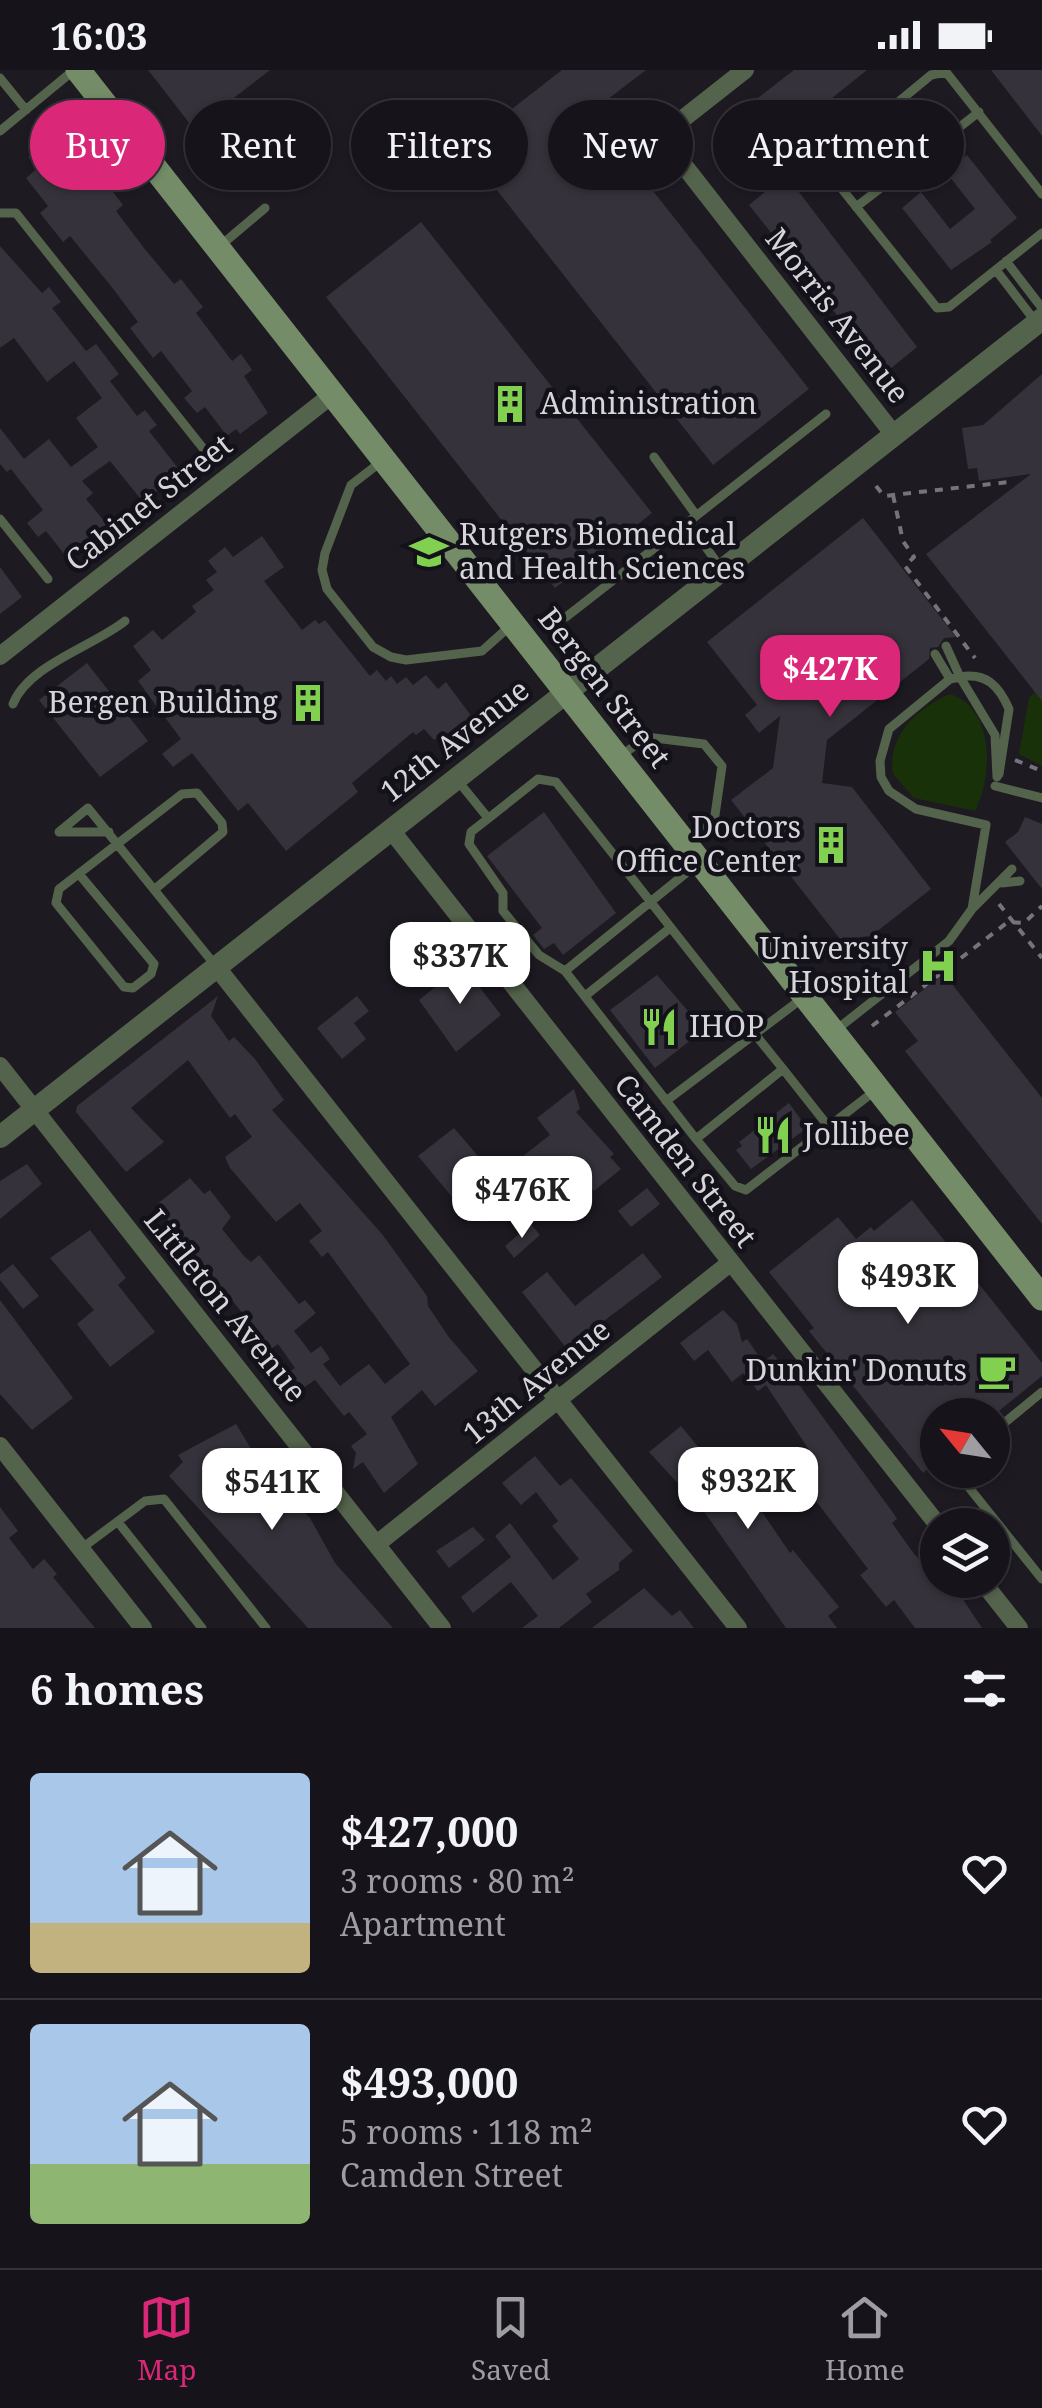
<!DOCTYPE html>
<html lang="en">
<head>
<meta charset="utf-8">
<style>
	body { margin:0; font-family:"Noto Serif",serif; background:#232127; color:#f1f3f6; height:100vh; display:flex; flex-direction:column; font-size:38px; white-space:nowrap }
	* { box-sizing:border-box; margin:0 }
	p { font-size:32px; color:#9e9ea2 }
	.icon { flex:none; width:55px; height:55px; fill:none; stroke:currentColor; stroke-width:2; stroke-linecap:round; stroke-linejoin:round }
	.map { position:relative; height:1558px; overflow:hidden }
	.side { display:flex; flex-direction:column; background:#16141a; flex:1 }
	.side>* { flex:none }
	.banner { position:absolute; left:30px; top:30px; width:982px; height:90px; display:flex; gap:20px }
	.needle { width:65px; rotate:300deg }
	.controls { position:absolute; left:920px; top:1328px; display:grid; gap:20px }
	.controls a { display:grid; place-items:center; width:90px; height:90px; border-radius:50%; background:#16141a; box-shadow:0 2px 8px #0004,0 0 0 2px #353339; font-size:50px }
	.price { position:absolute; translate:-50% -85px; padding:0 22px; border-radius:20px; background:#fff; color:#222; font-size:32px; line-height:65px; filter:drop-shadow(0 2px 5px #0008) }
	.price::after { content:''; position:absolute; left:50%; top:60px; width:30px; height:22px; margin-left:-15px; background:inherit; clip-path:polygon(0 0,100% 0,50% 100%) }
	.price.active { background:#db2777; color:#fff }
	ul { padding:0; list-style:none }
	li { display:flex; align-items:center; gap:30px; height:250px; padding:0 30px }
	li+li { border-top:2px solid #353339 }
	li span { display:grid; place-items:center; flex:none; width:280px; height:200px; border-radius:10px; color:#555 }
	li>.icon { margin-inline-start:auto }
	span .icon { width:120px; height:120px; fill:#fffc; stroke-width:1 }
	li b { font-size:42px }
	h2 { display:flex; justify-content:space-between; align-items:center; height:120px; padding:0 30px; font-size:42px }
	.pill { padding:0 35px; border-radius:45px; background:#16141a; box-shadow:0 2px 8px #0004,0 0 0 2px #353339; font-size:35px; line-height:90px }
	.pill.active { background:#db2777; color:#fff }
	.status { display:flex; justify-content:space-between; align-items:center; height:70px; padding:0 50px; background:#16141a; direction:ltr }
	.status svg { height:28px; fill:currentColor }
	.dock { display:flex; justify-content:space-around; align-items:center; height:140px; border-top:2px solid #353339; background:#16141a; font-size:28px; color:#9e9ea2 }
	.dock a { display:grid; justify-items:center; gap:5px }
	.dock .active { color:#db2777 }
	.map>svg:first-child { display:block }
</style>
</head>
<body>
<div class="status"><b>16:03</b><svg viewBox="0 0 49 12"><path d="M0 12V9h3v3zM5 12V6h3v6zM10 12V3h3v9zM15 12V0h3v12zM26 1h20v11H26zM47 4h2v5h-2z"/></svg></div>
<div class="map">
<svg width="1042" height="1558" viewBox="0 0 1042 1558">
	<rect width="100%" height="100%" fill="#1d1a22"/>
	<path fill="#193108" d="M 1035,622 L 1042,631 L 1042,696 L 1019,684 L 1029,628 Z
		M 950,624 C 995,638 993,706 975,741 L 914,728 L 893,704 C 887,666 916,639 950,624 Z"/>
	<path fill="#35323b" d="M 148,0 L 270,0 L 194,59 Z
		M 562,0 L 646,0 L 591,42 L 809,319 L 713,395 L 463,77 Z
		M 794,0 L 867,0 L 765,82 L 736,45 Z
		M 991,0 L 1042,0 L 1042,66 Z
		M 54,67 L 92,112 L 101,106 L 123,135 L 116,141 L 144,178 L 174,214 L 181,209 L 191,222 L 203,237 L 196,243 L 232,291 L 241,284 L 252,300 L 244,306 L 268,343 L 240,364 L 236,359 L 227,366 L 205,337 L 197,343 L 184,328 L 192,321 L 161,281 L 153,288 L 130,258 L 138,252 L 111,216 L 70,166 L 63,172 L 40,143 L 48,136 L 26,108 L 38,98 L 28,87 Z
		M 967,85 L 1017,148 L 990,170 L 992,172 L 951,200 L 902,138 L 921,122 L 950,159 L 975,139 L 946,102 Z
		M 786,105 L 917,277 L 884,304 L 749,135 Z
		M 421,152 L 652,443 L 555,518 L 326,227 Z
		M 0,176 L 42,223 L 49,217 L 61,232 L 52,238 L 86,281 L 96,274 L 119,304 L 110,311 L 137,346 L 145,340 L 157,355 L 149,361 L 181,402 L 143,432 L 110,391 L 82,411 L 93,423 L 86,429 L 109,457 L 68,489 L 46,461 L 38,467 L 27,453 L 43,440 L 11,399 L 7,402 L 0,394 L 0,358 L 24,389 L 49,369 L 71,397 L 98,377 L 76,348 L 102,328 L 74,291 L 47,312 L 14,268 L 0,278 Z
		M 1042,304 L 1042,631 L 926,484 L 1031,404 L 979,411 L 977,398 L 968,399 L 962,358 L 983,355 Z
		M 863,448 L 956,567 L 944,568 L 938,577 L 930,578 L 929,589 L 827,670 L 822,713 L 852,717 L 931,819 L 871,866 L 840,869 L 731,730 L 773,698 L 780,646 L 759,663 L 745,645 L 757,635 L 707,572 Z
		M 262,466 L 284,497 L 264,511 L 302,560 L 315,550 L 319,554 L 325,550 L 370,606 L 377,600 L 386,611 L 391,606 L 397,614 L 406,607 L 413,615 L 426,605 L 438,619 L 446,612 L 472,647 L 443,669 L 439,666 L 434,670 L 424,659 L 416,665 L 413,662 L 352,713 L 358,722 L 286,781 L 248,733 L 238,741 L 192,683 L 173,697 L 162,684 L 181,669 L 138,611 L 151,600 L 133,576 L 153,560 L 162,570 L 196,542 L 192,536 L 214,520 L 206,510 L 217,502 L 208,491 L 225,477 L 233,487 Z
		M 0,497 L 22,527 L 0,544 Z
		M 87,593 L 148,671 L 100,707 L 39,630 Z
		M 544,742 L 616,843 L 563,885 L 554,873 L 544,879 L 533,865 L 542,858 L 487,786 Z
		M 1025,747 L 1042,754 L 1042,819 L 1005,772 L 1018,762 Z
		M 478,891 L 484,899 L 474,910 L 501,945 L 456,982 L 419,930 L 463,895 L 467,899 Z
		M 944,904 L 1042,1028 L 1042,1154 L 905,981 L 918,971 L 895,942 Z
		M 657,905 L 694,948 L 690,951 L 700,963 L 655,998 L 610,940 Z
		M 218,926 L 211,946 L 229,971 L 234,967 L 255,989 L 284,1030 L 272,1040 L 382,1164 L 427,1226 L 428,1236 L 448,1266 L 478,1301 L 435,1336 L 422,1320 L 391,1347 L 418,1394 L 384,1423 L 363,1392 L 353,1399 L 356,1383 L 351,1376 L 367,1364 L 349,1342 L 344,1346 L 315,1310 L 302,1319 L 289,1302 L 295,1298 L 278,1274 L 271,1279 L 156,1135 L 190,1108 L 204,1124 L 210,1120 L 231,1147 L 222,1159 L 244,1186 L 251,1192 L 259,1185 L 299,1234 L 305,1230 L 316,1243 L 294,1261 L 311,1283 L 321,1276 L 330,1289 L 323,1294 L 340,1316 L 369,1294 L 385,1314 L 410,1294 L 328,1182 L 322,1187 L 309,1171 L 322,1161 L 300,1133 L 276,1152 L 230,1098 L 225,1087 L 252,1067 L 235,1044 L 230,1048 L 188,990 L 131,1038 L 164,1072 L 126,1102 L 76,1042 L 77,1036 Z
		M 357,926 L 369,941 L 354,953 L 366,969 L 342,989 L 317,958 Z
		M 574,1019 L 580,1039 L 576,1042 L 614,1084 L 610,1087 L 621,1099 L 594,1121 L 576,1099 L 564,1108 L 561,1103 L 543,1118 L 537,1110 L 483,1152 L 462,1129 L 457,1133 L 418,1086 L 454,1058 L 496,1107 L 550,1065 L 537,1048 Z
		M 789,1033 L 807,1058 L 751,1099 L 736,1080 L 742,1076 L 739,1072 Z
		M 27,1094 L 42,1114 L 0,1149 L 0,1111 Z
		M 647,1118 L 660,1134 L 631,1157 L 618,1141 Z
		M 912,1130 L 1042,1293 L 1042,1306 L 994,1345 L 938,1345 L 938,1391 L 923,1403 L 809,1261 L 814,1258 L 769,1202 L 838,1147 L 856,1169 L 871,1157 L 874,1161 Z
		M 531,1154 L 540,1165 L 514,1188 L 505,1176 Z
		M 90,1160 L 126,1208 L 118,1215 L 155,1262 L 110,1297 L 77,1254 L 94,1240 L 50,1188 Z
		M 643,1183 L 662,1207 L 567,1279 L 522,1222 L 547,1202 L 575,1236 Z
		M 13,1194 L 39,1226 L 23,1239 L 0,1210 L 0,1204 Z
		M 0,1230 L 73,1328 L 32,1360 L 0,1324 Z
		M 723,1240 L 737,1254 L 742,1272 L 747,1269 L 763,1292 L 773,1284 L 800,1316 L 894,1444 L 897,1449 L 892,1453 L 912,1481 L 931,1504 L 938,1498 L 938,1510 L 956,1519 L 982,1558 L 915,1558 L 894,1530 L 886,1537 L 860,1505 L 868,1499 L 793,1401 L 813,1386 L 766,1315 L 758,1321 L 743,1303 L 732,1312 L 708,1280 L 694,1291 L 680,1273 Z
		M 236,1354 L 261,1395 L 310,1448 L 335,1493 L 393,1558 L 308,1558 L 169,1406 L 183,1392 L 178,1385 Z
		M 681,1356 L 708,1389 L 713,1385 L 728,1403 L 750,1386 L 761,1400 L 743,1414 L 790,1483 L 793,1480 L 839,1537 L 828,1546 L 837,1558 L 786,1558 L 705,1443 L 649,1382 Z
		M 535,1386 L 560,1416 L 571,1408 L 633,1481 L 619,1493 L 619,1500 L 586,1524 L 592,1532 L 559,1558 L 522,1558 L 538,1546 L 511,1512 L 473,1543 L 461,1527 L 511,1487 L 495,1466 L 510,1453 L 553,1510 L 579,1489 L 552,1456 L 558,1451 L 536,1422 L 521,1435 L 502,1413 Z
		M 0,1437 L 18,1461 L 9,1468 L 33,1499 L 44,1489 L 57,1504 L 53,1507 L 95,1558 L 0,1558 Z
		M 473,1457 L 485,1470 L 449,1498 L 436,1481 Z
		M 644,1518 L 672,1546 L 680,1540 L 694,1558 L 592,1558 Z"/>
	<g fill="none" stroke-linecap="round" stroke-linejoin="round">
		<path stroke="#76737a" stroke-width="4" stroke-dasharray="8 8" stroke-linecap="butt" d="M 876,416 L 884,426 L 1009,412
			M 893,425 L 903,471 L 914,487 L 905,496 L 975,588
			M 1015,690 L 1042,701
			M 999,834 L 1042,888
			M 872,956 L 1008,852 L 1024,853 L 1042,836"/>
		<path stroke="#54634c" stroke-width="9" d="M 0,8 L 26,40
			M 0,61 L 74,0
			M 1042,124 L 946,2 L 931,5 L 827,91 L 830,104 L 937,238 L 949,237 L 1042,163
			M 856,137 L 979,42
			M 0,143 L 16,143 L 210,387
			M 220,176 L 265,138
			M 1006,191 L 1042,238
			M 996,200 L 1035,251
			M 654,387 L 696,445
			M 382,391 L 351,415 L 325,483 L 322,500 L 327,519 L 373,577 L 391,587 L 406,590 L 482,581 L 511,555
			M 0,449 L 48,509
			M 687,453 L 826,344
			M 566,547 L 688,452 L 720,497
			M 946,576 L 960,607 C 986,602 999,616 1009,639 L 999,704
			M 935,584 L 950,609
			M 13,634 C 28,595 94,576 125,551
			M 621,686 L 646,667 L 704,674 L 722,696 L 715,745 L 687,775
			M 458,711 L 488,748
			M 995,716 L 1042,728
			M 59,762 L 88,738 L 215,895
			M 59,762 L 109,762
			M 79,804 L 154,894 L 151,904 L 133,918 L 124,917 L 56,833 L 59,819 L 182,724 L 197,723 L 222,753 L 223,762 L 155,819
			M 1002,813 L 1020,811
			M 972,839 L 1012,799
			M 565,901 L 696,1069 L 783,999 C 706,904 632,807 556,712 L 538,709 L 471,762 L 469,774 L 503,823 L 503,841 L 539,885 L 565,901 L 696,795
			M 585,926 L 670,858
			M 836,960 L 949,871 L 972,839 L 986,755 L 916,739 L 889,721 L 881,707 L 880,691 L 889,659 L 950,609 L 960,607 L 995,665 L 997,707
			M 783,999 L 828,1056
			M 666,1031 L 804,927
			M 696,1069 L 735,1116 L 746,1120 L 876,1020
			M 992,1363 L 1042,1322
			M 960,1400 L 963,1410 L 1042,1509
			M 118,1452 L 202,1558
			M 82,1478 L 145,1431 L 164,1429 L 266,1558"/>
		<path stroke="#54634c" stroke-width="18" d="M 745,0 L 661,66 L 895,366
			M 0,586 L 333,324
			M 391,760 L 938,1455
			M 215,895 L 738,1558
			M 0,996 L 442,1558
			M 0,1376 L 143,1558
			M 378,1473 L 730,1193
			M 981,1510 L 1019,1558"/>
		<path stroke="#54634c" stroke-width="22" d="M 0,1067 L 1042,249"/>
		<path stroke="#748c67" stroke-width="25" d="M 78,0 L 1042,1228"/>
	</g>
	<defs>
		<g id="building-bare" transform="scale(3)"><path d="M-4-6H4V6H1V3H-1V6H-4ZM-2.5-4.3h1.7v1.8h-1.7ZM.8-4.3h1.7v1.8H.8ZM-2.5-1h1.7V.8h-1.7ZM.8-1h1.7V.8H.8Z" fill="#82d050" stroke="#131119" stroke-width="2.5" paint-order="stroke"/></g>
		<g id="university-bare" transform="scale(3)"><path d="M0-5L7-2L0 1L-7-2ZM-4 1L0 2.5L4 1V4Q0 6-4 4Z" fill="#82d050" stroke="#131119" stroke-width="2.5" paint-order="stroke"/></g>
		<g id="hospital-bare" transform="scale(3)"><path d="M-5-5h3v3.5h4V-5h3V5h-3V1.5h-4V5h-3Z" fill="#82d050" stroke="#131119" stroke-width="2.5" paint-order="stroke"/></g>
		<g id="restaurant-bare" transform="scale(3)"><path d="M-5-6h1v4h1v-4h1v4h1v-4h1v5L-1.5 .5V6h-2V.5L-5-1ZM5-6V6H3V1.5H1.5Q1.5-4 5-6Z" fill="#82d050" stroke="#131119" stroke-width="2.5" paint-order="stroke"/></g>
		<g id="cafe-bare" transform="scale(3)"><path d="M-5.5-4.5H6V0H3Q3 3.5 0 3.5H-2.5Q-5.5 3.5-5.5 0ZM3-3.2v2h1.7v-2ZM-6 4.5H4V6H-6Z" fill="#82d050" stroke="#131119" stroke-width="2.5" paint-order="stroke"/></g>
	</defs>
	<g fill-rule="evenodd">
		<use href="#building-bare" x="510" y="334"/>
		<use href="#university-bare" x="429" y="482"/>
		<use href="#building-bare" x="308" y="633"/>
		<use href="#building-bare" x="831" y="775"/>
		<use href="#hospital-bare" x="938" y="896"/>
		<use href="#restaurant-bare" x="659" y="957"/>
		<use href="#restaurant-bare" x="773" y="1065"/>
		<use href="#cafe-bare" x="997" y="1301"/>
	</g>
	<g text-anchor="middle" stroke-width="9" stroke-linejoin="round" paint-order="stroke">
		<g font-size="30" fill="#d7d5da" stroke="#131119">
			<text transform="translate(837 246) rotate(52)" y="10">Morris Avenue</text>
			<text transform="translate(149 433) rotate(-38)" y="10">Cabinet Street</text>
			<text transform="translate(604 618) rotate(52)" y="10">Bergen Street</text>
			<text transform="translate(455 671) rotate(-38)" y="10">12th Avenue</text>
			<text transform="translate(685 1091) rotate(52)" y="10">Camden Street</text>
			<text transform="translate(225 1236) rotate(51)" y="10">Littleton Avenue</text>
			<text transform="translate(537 1312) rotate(-39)" y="10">13th Avenue</text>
		</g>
		<g font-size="30" fill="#d7d5da" stroke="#131119" text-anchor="start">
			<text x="540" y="344">Administration</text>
			<text x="459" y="475">Rutgers Biomedical<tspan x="459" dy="34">and Health Sciences</tspan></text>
			<text x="278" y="643" text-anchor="end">Bergen Building</text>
			<text x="801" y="768" text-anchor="end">Doctors<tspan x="801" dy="34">Office Center</tspan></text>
			<text x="908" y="889" text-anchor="end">University<tspan x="908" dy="34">Hospital</tspan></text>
			<text x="689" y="967">IHOP</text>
			<text x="803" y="1075">Jollibee</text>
			<text x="967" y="1311" text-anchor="end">Dunkin' Donuts</text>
		</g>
	</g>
</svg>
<div class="controls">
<a><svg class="needle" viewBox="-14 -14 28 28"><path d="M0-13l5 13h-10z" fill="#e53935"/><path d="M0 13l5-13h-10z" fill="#9e9ea2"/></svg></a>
<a><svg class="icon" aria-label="layers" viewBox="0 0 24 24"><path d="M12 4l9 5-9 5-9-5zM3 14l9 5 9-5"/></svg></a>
</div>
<b class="price active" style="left:830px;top:650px">$427K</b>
<b class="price" style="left:460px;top:937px">$337K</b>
<b class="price" style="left:522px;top:1171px">$476K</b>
<b class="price" style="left:908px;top:1257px">$493K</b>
<b class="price" style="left:748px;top:1462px">$932K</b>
<b class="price" style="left:272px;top:1463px">$541K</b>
<div class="banner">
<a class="pill active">Buy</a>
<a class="pill">Rent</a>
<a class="pill">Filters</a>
<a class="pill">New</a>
<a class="pill">Apartment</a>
</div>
</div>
<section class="side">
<h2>6 homes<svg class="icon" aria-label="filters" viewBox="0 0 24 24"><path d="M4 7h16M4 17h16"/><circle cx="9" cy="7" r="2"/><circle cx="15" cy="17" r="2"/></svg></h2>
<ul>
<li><span style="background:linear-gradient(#a9c7e8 75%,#c2b280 0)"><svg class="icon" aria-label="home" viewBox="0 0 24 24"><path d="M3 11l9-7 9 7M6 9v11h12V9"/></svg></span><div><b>$427,000</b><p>3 rooms · 80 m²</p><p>Apartment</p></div><svg class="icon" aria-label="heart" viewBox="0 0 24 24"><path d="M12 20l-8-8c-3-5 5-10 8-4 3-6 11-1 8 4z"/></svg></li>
<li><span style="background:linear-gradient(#a9c7e8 70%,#8fb573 0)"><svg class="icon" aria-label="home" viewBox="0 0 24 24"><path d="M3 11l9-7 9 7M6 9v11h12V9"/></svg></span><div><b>$493,000</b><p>5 rooms · 118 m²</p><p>Camden Street</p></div><svg class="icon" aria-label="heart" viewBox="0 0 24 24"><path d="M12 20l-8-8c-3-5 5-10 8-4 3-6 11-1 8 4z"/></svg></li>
</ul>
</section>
<nav class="dock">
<a class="active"><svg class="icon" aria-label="map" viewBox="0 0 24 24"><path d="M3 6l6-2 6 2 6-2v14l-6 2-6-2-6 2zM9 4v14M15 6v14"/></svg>Map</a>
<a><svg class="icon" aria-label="saved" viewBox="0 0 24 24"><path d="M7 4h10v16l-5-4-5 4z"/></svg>Saved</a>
<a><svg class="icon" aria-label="home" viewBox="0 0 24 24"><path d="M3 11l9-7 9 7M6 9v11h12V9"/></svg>Home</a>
</nav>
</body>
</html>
